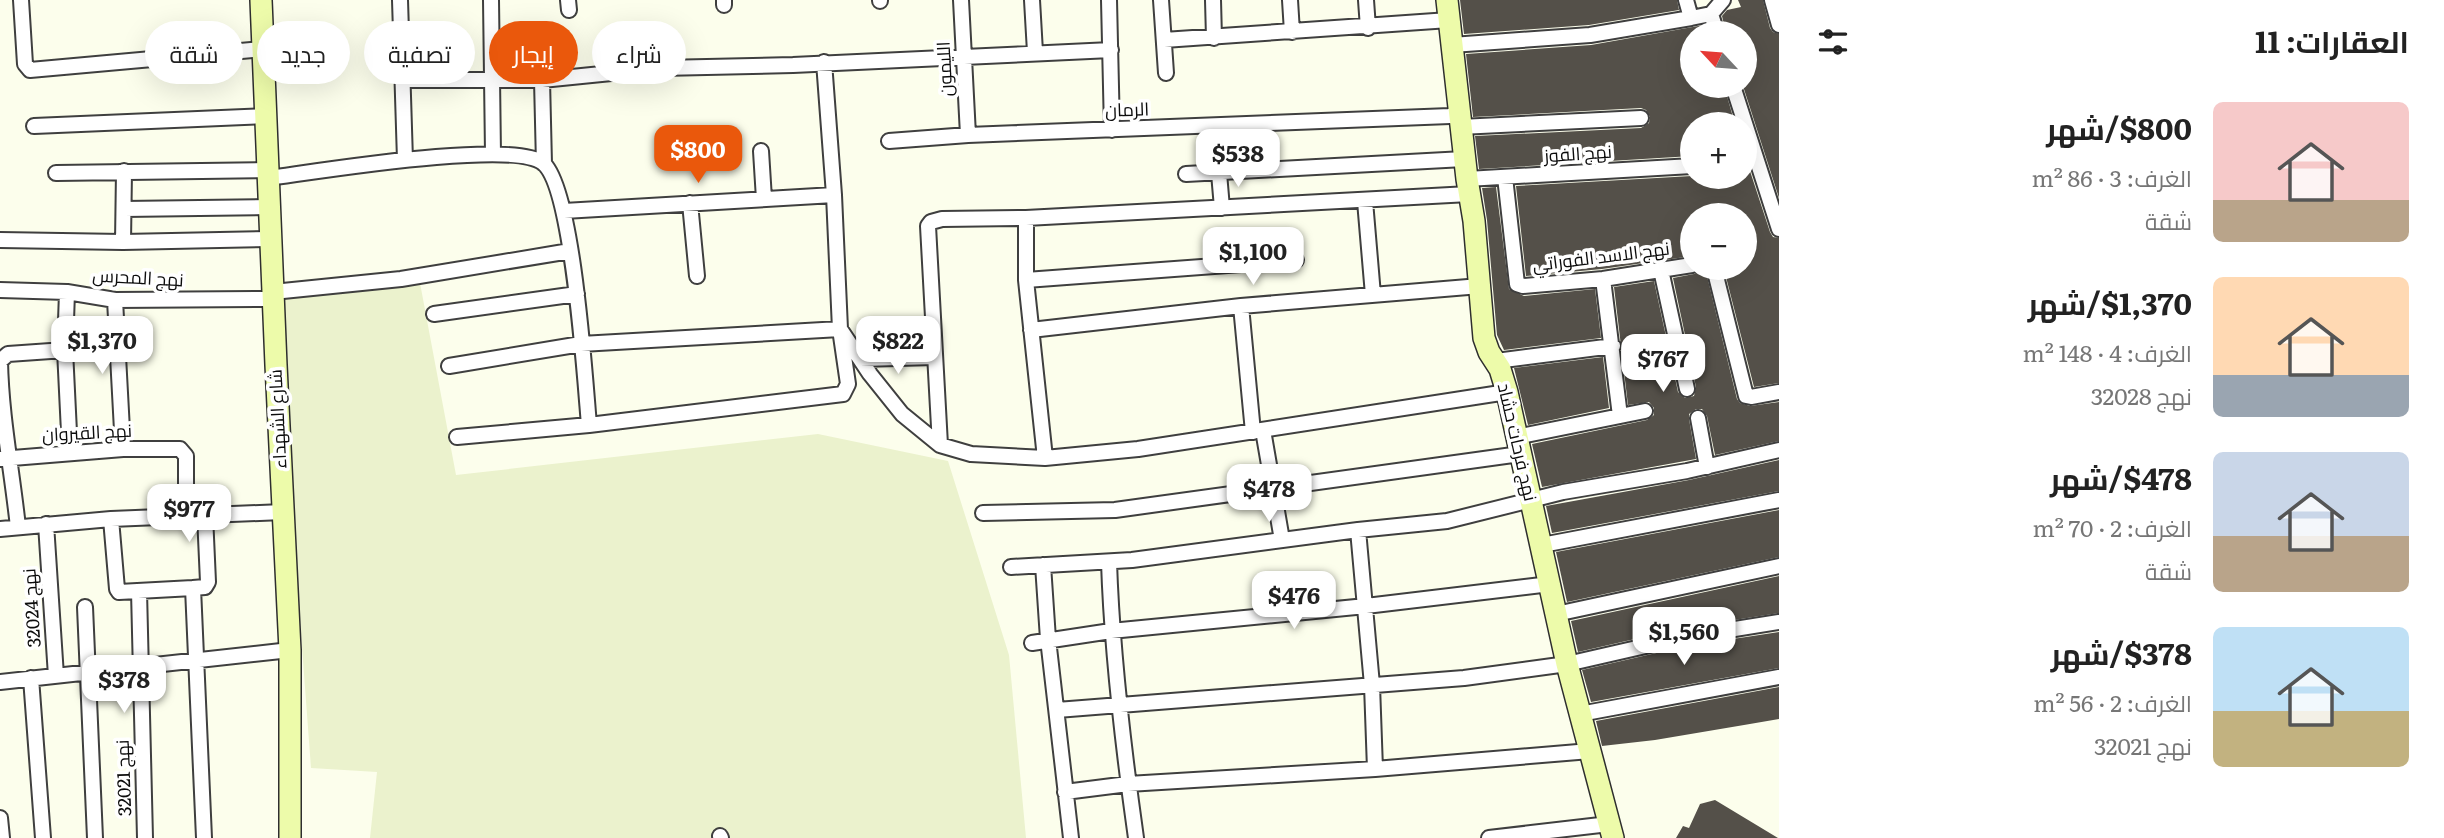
<!DOCTYPE html>
<html lang="ar">
<head>
<meta charset="utf-8">
<style>
	body { margin:0; font-family:Literata,Cairo,serif; background:#f2f2f2; color:#222; direction:rtl; height:100vh; display:flex; flex-direction:column; font-size:26px; white-space:nowrap }
	* { box-sizing:border-box; margin:0 }
	p { font-size:23px; color:#767676 }
	.icon { flex:none; width:38px; height:38px; fill:none; stroke:currentColor; stroke-width:2; stroke-linecap:round; stroke-linejoin:round }
	.map { position:relative; flex:1; overflow:hidden; direction:ltr }
	.drawer { display:flex; flex-direction:column; background:#fff; width:665px }
	.drawer>* { flex:none }
	.top-card { position:absolute; left:21px; top:21px; width:665px; height:63px; direction:rtl; display:flex; gap:14px }
	.needle { width:46px; rotate:296deg }
	.fabs { position:absolute; left:1680px; top:21px; display:grid; gap:14px }
	.fabs a { display:grid; place-items:center; width:77px; height:77px; border-radius:50%; background:#fff; box-shadow:0 7px 28px #0002; font-size:35px }
	.price { position:absolute; translate:-50% -60px; padding:0 16px; border-radius:14px; background:#fff; color:#222; font-size:23px; line-height:46px; filter:drop-shadow(0 2px 4px #0008) }
	.price::after { content:''; position:absolute; left:50%; top:42px; width:21px; height:16px; margin-left:-10px; background:inherit; clip-path:polygon(0 0,100% 0,50% 100%) }
	.price.active { background:#ea580c; color:#fff }
	ul { padding:0; list-style:none }
	li { display:flex; align-items:center; gap:21px; height:175px; padding:0 35px }
	li span { display:grid; place-items:center; flex:none; width:196px; height:140px; border-radius:10px; color:#555 }
	li>.icon { margin-inline-start:auto }
	span .icon { width:84px; height:84px; fill:#fffc; stroke-width:1 }
	li b { font-size:30px }
	h2 { display:flex; justify-content:space-between; align-items:center; height:84px; padding:0 35px; font-size:30px }
	.chip { padding:0 24px; border-radius:32px; background:#fff; box-shadow:0 7px 28px #0002; font-size:24px; line-height:63px }
	.chip.active { background:#ea580c; color:#fff }
	main { display:flex; flex:1; min-height:0 }
	.map>svg:first-child { display:block }
</style>
</head>
<body>
<main>
<section class="drawer">
<h2>العقارات: 11<svg class="icon" aria-label="filters" viewBox="0 0 24 24"><path d="M4 7h16M4 17h16"/><circle cx="9" cy="7" r="2"/><circle cx="15" cy="17" r="2"/></svg></h2>
<ul>
<li><span style="background:linear-gradient(#f6c9c9 70%,#b9a48a 0)"><svg class="icon" aria-label="home" viewBox="0 0 24 24"><path d="M3 11l9-7 9 7M6 9v11h12V9"/></svg></span><div><b>$800/شهر</b><p>الغرف: 3 · 86 m²</p><p>شقة</p></div></li>
<li><span style="background:linear-gradient(#ffd9b3 70%,#9aa5b1 0)"><svg class="icon" aria-label="home" viewBox="0 0 24 24"><path d="M3 11l9-7 9 7M6 9v11h12V9"/></svg></span><div><b>$1,370/شهر</b><p>الغرف: 4 · 148 m²</p><p>نهج 32028</p></div></li>
<li><span style="background:linear-gradient(#c9d6e8 60%,#b9a48a 0)"><svg class="icon" aria-label="home" viewBox="0 0 24 24"><path d="M3 11l9-7 9 7M6 9v11h12V9"/></svg></span><div><b>$478/شهر</b><p>الغرف: 2 · 70 m²</p><p>شقة</p></div></li>
<li><span style="background:linear-gradient(#bfe0f5 60%,#c2b280 0)"><svg class="icon" aria-label="home" viewBox="0 0 24 24"><path d="M3 11l9-7 9 7M6 9v11h12V9"/></svg></span><div><b>$378/شهر</b><p>الغرف: 2 · 56 m²</p><p>نهج 32021</p></div></li>
</ul>
</section>
<div class="map">
<svg width="1779" height="838" viewBox="0 0 1779 838">
	<rect width="100%" height="100%" fill="#fcfeec"/>
	<path fill="#ebf2cd" d="M 420,283 L 456,475 L 818,434 L 948,461 L 1009,655 L 1026,838 L 370,838 L 377,772 L 311,768 L 276,298 Z"/>
	<path fill="#545049" d="M 1460,0 L 1677,0 L 1679,10 L 1589,25 L 1464,34 Z
		M 1738,0 L 1763,0 L 1770,28 L 1773,32 L 1779,34 L 1779,198 L 1743,86 L 1745,86 L 1745,33 L 1726,33 L 1722,16 L 1727,10 L 1741,7 Z
		M 1704,25 L 1707,33 L 1692,33 L 1692,86 L 1724,86 L 1735,124 L 1692,124 L 1692,156 L 1479,169 L 1475,136 L 1641,128 L 1649,123 L 1650,117 L 1646,110 L 1641,108 L 1473,117 L 1466,54 L 1591,45 Z
		M 1748,165 L 1770,232 L 1773,237 L 1779,238 L 1779,383 L 1754,387 L 1725,273 L 1735,271 L 1735,268 L 1745,268 L 1745,215 L 1692,215 L 1692,256 L 1602,269 L 1526,276 L 1516,186 L 1692,176 L 1745,177 L 1745,166 Z
		M 1496,187 L 1509,289 L 1524,296 L 1595,289 L 1601,338 L 1504,350 L 1497,335 L 1487,220 L 1482,188 Z
		M 1705,268 L 1737,399 L 1740,403 L 1750,406 L 1779,402 L 1779,441 L 1715,455 L 1707,416 L 1702,409 L 1696,409 L 1689,414 L 1689,419 L 1696,459 L 1542,487 L 1532,444 L 1647,420 L 1654,415 L 1654,408 L 1649,402 L 1628,405 L 1614,287 L 1654,281 L 1678,392 L 1685,398 L 1694,396 L 1696,387 L 1673,278 L 1694,274 Z
		M 1603,357 L 1609,408 L 1528,425 L 1514,368 Z
		M 1779,460 L 1779,491 L 1552,533 L 1546,506 L 1689,480 Z
		M 1779,510 L 1779,557 L 1567,602 L 1556,552 Z
		M 1779,576 L 1779,613 L 1683,628 L 1578,652 L 1571,621 Z
		M 1779,632 L 1779,668 L 1591,702 L 1582,670 L 1687,646 Z
		M 1779,687 L 1779,719 L 1744,725 L 1655,740 L 1602,746 L 1596,721 Z
		M 1715,800 L 1778,838 L 1676,838 L 1683,826 L 1689,828 L 1700,804 Z"/>
	<g fill="none" stroke-linecap="round" stroke-linejoin="round">
		<g stroke="#3f3f3f" stroke-width="18">
			<path id="street" d="M 21,0 L 25,64 L 30,70 L 263,49
				M 400,0 L 405,160
				M 491,0 L 493,154
				M 568,0 L 569,10
				M 724,0 L 724,5
				M 961,0 L 968,135
				M 1032,0 L 1035,52
				M 1109,0 L 1112,130
				M 1161,0 L 1166,73
				M 1213,0 L 1214,38
				M 1290,0 L 1292,32
				M 1366,0 L 1368,28
				M 1686,0 L 1691,18 L 1711,14 L 1717,33
				M 1772,0 L 1779,25
				M 880,1 L 880,0
				M 1711,14 L 1723,0
				M 1164,40 L 1449,20
				M 1452,45 L 1590,35 L 1691,18
				M 402,80 L 542,80 L 661,68 L 793,65 L 1111,50
				M 542,80 L 544,164
				M 1733,86 L 1779,229
				M 34,126 L 267,116
				M 1460,127 L 1641,118
				M 889,141 L 968,135 L 1450,116 L 1459,112
				M 761,151 L 764,199
				M 56,173 L 268,170
				M 1219,173 L 1222,208
				M 1186,174 L 1464,159
				M 1505,177 L 1517,284 L 1523,286 L 1603,279 L 1692,265
				M 268,178 C 315,172 512,139 543,163 C 573,187 585,380 589,425
				M 1467,179 L 1692,166
				M 1365,201 L 1373,295
				M 690,203 L 697,276
				M 124,209 L 270,207
				M 564,211 L 834,195
				M 1026,218 L 1026,280 L 1045,458
				M 0,240 L 123,242 L 271,239
				M 123,242 L 124,171
				M 1714,268 L 1746,396 L 1751,397 L 1779,392
				M 1661,270 L 1687,389
				M 1603,279 L 1620,416
				M 1026,280 L 1296,260
				M 0,290 L 67,292 L 115,300 L 273,299
				M 67,292 L 65,350 L 70,453
				M 273,292 L 401,279 L 570,251
				M 115,300 L 123,449
				M 1241,306 L 1253,432
				M 434,314 L 577,294
				M 1031,330 L 1241,306 L 1480,286
				M 860,359 L 935,357
				M 1496,361 L 1613,346
				M 449,366 L 581,344 L 840,329 L 870,374 L 902,414 L 940,445 L 971,454 L 1045,458 L 1138,449 L 1507,392
				M 1698,418 L 1707,467
				M 1263,430 L 1282,540
				M 457,437 L 589,425 L 843,394 L 848,384 L 840,329 L 834,195 L 824,62
				M 1516,437 L 1645,411
				M 940,445 L 928,226 L 931,222 L 942,219 L 1026,218 L 1469,194
				M 0,459 L 123,449 L 180,449 L 186,456 L 186,515
				M 983,513 L 1115,510 L 1520,454
				M 111,519 L 117,589 L 119,592 L 193,588 L 204,838
				M 46,524 L 56,676
				M 18,527 C 12,471 1,416 0,361 L 8,354 L 65,350
				M 0,529 L 111,519 L 283,512
				M 1358,530 L 1372,685 L 1375,769
				M 1542,545 L 1779,500
				M 1109,562 C 1112,655 1123,746 1136,838
				M 1043,565 L 1048,639 L 1071,838
				M 1011,567 L 1132,560 L 1358,530 L 1447,521 L 1563,492 L 1687,471 L 1779,450
				M 193,588 L 205,587 L 208,582 L 205,515
				M 139,591 L 145,838
				M 85,607 L 95,838
				M 1556,614 L 1779,566
				M 1032,643 L 1111,631 L 1366,606 L 1550,584
				M 31,678 L 43,838
				M 0,682 L 290,650
				M 1057,710 L 1464,678 L 1567,664 L 1685,637 L 1779,622
				M 1580,714 L 1779,677
				M 1065,792 L 1128,784 L 1375,769 L 1590,751
				M 0,818 L 2,838
				M 720,836 L 721,838
				M 1489,838 L 1609,824"/>
		</g>
		<g stroke="#2e2e2e" stroke-width="24">
			<path id="secondary" d="M 261,0 L 276,365 L 290,650 L 290,838
				M 1447,0 L 1467,179 L 1474,221 L 1484,338 L 1489,352 L 1500,369 L 1507,392 L 1567,664 L 1613,838"/>
		</g>
		<use href="#street" stroke="#fff" stroke-width="14"/>
		<use href="#secondary" stroke="#edfbaa" stroke-width="21"/>
	</g>
	<g text-anchor="middle" stroke-width="7" stroke-linejoin="round" paint-order="stroke">
		<g font-size="18" fill="#0c0c0c" stroke="#fff">
			<text transform="translate(945 69) rotate(-93)" y="6">الليمون</text>
			<text transform="translate(1127 110) rotate(-2)" y="6">الرمان</text>
			<text transform="translate(1578 154) rotate(-4)" y="6">نهج الفوز</text>
			<text transform="translate(1601 257) rotate(-7)" y="6">نهج الاسد الفوراتي</text>
			<text transform="translate(138 278) rotate(3)" y="6">نهج المحرس</text>
			<text transform="translate(278 419) rotate(-93)" y="6">شارع الشهداء</text>
			<text transform="translate(87 433) rotate(-3)" y="6">نهج القيروان</text>
			<text transform="translate(1517 442) rotate(77)" y="6">نهج فرحات حشاد</text>
			<text transform="translate(32 608) rotate(-94)" y="6">نهج 32024</text>
			<text transform="translate(124 778) rotate(-92)" y="6">نهج 32021</text>
		</g>
	</g>
</svg>
<div class="fabs">
<a><svg class="needle" viewBox="-14 -14 28 28"><path d="M0-13l5 13h-10z" fill="#e53935"/><path d="M0 13l5-13h-10z" fill="#767676"/></svg></a>
<a>+</a>
<a>−</a>
</div>
<b class="price active" style="left:698px;top:185px">$800</b>
<b class="price" style="left:1238px;top:189px">$538</b>
<b class="price" style="left:1253px;top:287px">$1,100</b>
<b class="price" style="left:102px;top:376px">$1,370</b>
<b class="price" style="left:898px;top:376px">$822</b>
<b class="price" style="left:1663px;top:394px">$767</b>
<b class="price" style="left:1269px;top:524px">$478</b>
<b class="price" style="left:189px;top:544px">$977</b>
<b class="price" style="left:1294px;top:631px">$476</b>
<b class="price" style="left:1684px;top:667px">$1,560</b>
<b class="price" style="left:124px;top:715px">$378</b>
<div class="top-card">
<a class="chip">شراء</a>
<a class="chip active">إيجار</a>
<a class="chip">تصفية</a>
<a class="chip">جديد</a>
<a class="chip">شقة</a>
</div>
</div>
</main>
</body>
</html>
